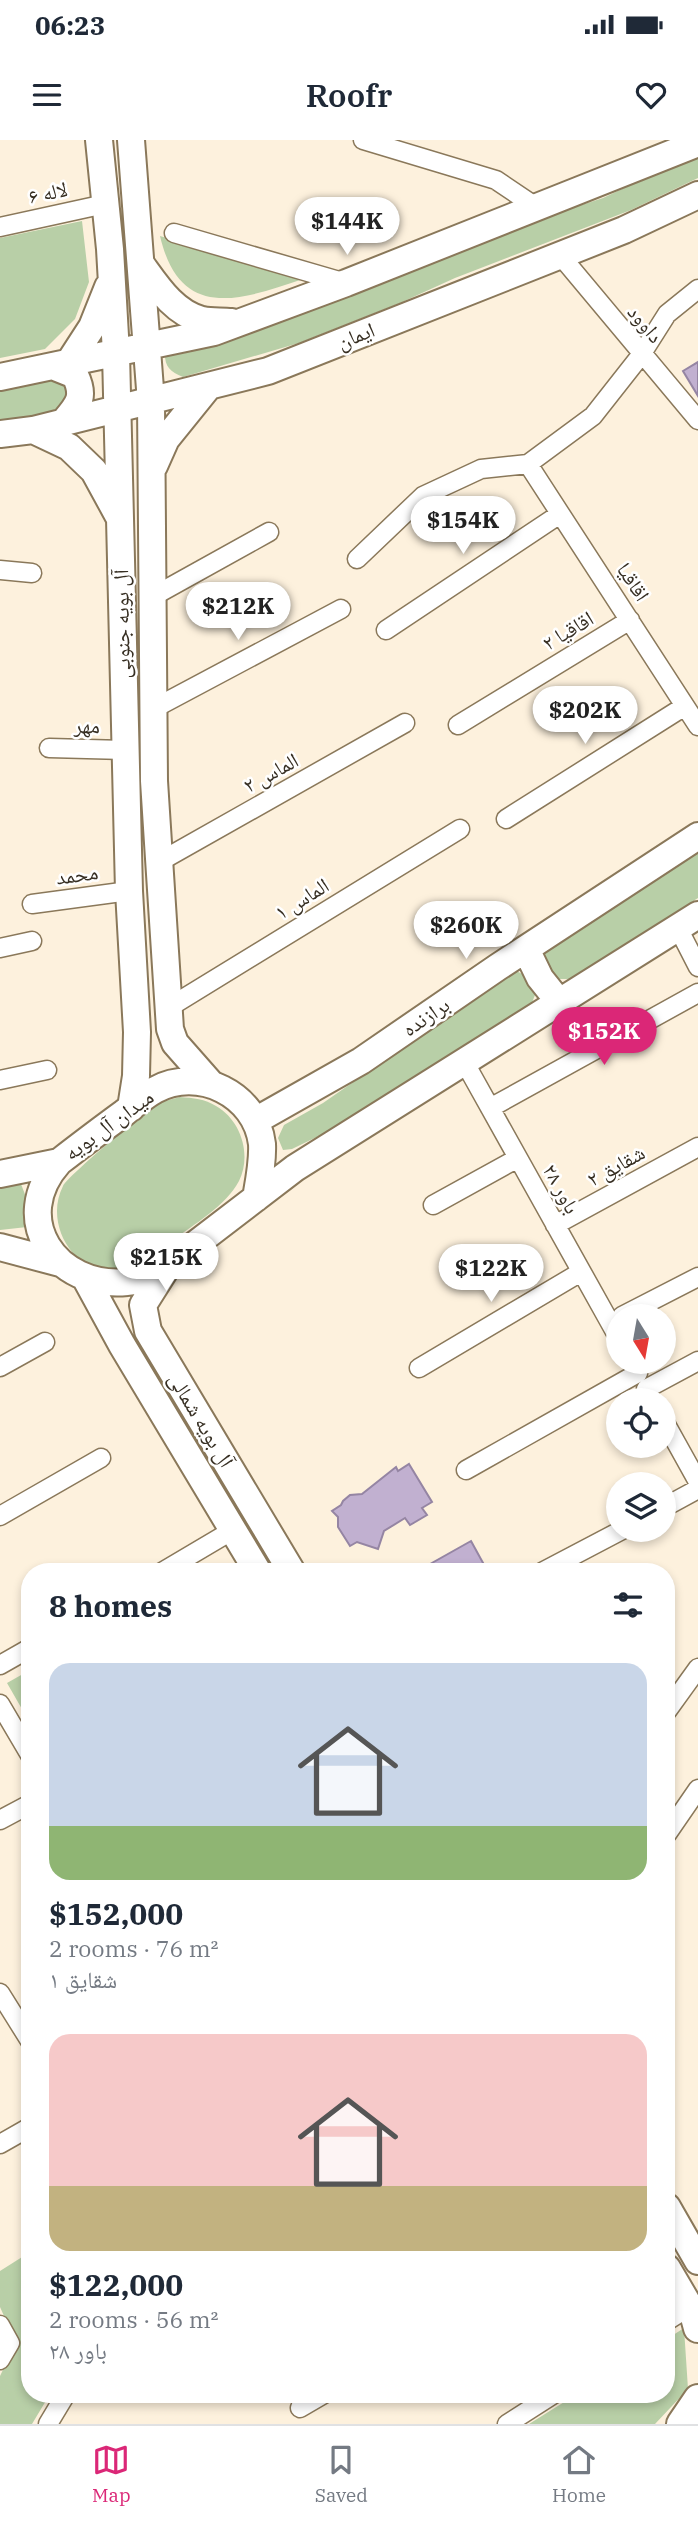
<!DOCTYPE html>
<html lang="en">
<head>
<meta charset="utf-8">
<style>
	body { margin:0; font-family:"IBM Plex Serif","Noto Naskh Arabic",serif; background:#f2f2f3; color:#1f2937; height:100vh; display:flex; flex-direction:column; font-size:26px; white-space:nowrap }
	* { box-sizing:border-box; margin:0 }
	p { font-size:23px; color:#747a83 }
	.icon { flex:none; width:38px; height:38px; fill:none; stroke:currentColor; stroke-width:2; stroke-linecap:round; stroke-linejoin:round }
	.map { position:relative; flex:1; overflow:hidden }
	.panel { position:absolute; left:21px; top:1423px; width:654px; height:840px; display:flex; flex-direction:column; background:#fff; border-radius:28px; box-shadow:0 4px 10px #0003 }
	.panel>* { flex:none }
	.needle { width:46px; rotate:169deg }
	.buttons { position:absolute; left:606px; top:1164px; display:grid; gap:14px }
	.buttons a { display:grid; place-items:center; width:70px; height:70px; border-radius:50%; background:#fff; box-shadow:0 4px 10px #0003; font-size:35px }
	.price { position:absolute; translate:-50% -60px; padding:0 16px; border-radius:24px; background:#fff; color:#222; font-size:23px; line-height:46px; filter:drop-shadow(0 2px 4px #0008) }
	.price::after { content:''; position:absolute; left:50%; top:42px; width:21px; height:16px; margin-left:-10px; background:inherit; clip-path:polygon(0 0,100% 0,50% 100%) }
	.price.selected { background:#db2777; color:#fff }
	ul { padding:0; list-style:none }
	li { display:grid; align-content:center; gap:14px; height:371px; padding:0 28px }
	li span { display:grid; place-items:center; height:217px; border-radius:21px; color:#555 }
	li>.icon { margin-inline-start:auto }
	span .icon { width:126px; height:126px; fill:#fffc; stroke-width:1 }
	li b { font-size:30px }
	h2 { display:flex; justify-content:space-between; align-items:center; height:84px; padding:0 28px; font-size:30px }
	.status { display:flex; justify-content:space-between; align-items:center; height:49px; padding:0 35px; background:#fff; direction:ltr }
	.status svg { height:19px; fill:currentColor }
	header { display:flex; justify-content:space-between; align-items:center; height:91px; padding:0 28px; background:#fff; font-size:32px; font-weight:600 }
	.dock { display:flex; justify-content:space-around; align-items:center; height:98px; border-top:2px solid #e0e1e3; background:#fff; font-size:19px; color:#747a83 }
	.dock a { display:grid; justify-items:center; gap:4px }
	.dock .selected { color:#db2777 }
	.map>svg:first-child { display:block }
</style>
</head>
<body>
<div class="status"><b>06:23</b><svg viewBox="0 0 49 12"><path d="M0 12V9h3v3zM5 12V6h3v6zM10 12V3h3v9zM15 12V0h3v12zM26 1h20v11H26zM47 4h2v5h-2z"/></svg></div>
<header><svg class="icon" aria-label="menu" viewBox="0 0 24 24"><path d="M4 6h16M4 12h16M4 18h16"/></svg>Roofr<svg class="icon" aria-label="heart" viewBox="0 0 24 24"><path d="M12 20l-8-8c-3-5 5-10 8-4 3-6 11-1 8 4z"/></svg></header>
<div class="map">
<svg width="698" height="2284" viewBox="0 0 698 2284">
	<rect width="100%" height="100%" fill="#fdf1dd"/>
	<path fill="#b8cfa7" d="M 698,13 L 698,38 L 631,70 L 455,138 L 400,163 L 299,203 L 183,237 C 169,231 164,226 165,210 L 447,109 L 603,58 Z
		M 82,81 L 89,142 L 75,179 L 45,209 L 0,218 L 0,98 Z
		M 160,96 L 303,139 C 239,161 180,181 160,96 Z
		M 43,237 L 71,243 C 62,281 34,281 0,284 L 0,246 Z
		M 698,710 L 698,758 L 570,839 L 556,839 L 547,825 L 544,809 Z
		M 515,830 L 531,839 L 537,850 L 531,865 L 329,991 L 292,1009 L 283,1010 L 278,998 L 284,985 L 323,963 Z
		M 180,957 C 193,958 205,959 216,966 C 241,980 252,1015 239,1041 C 226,1066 194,1084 172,1101 C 163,1109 153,1119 143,1124 C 139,1127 132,1128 128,1129 C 79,1144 42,1087 63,1046 C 69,1035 146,970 160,963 C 166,960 174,959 180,957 Z
		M 19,1039 L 28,1062 L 27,1087 L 0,1090 L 0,1044 Z
		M 30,1530 L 30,1583 L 7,1543 Z
		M 30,2112 L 30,2254 L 50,2254 L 32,2284 L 0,2284 L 0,2236 L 16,2203 L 0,2167 L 0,2131 Z
		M 684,2188 L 688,2249 L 655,2284 L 529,2284 L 577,2254 L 667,2254 L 667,2199 Z"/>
	<path fill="#c1b0d0" stroke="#9585a3" stroke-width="2" d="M 698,222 L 698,256 L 683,231 Z
		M 409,1324 L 432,1362 L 422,1368 L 427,1375 L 410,1385 L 405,1378 L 384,1391 L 378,1409 L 357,1402 L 350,1406 L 338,1387 L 338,1377 L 332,1371 L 341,1365 L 343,1361 L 350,1355 L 362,1354 L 396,1327 L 398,1331 Z
		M 471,1401 L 488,1432 L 416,1432 Z"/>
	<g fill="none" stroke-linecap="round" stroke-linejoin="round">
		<g stroke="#8a785a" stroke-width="21">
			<path id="minor" d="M 363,0 L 496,40 L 536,67
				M 0,87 L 105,64
				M 174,93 L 346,143
				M 560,115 L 698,280
				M 528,324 L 698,586
				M 357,419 L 423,356 L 481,329 L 528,324 L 593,276 L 641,215 L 667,174 L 698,149
				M 0,430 L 32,433
				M 152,457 L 269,392
				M 386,490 L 560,374
				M 153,569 L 341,469
				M 458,585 L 630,480
				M 49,608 L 125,610
				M 506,679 L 685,566
				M 159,722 L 405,583
				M 32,764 L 129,751
				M 678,788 L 698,827
				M 0,808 L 32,801
				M 168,868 L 460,689
				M 465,923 L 618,1197
				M 0,940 L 47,930
				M 490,968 L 698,853
				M 433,1065 L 518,1018
				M 555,1085 L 698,1007
				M 622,1176 L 698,1137
				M 0,1227 L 45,1202
				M 419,1228 L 581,1132
				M 646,1249 L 698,1221
				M 663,1279 L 698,1342
				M 466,1330 L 638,1233
				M 663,1368 L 698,1349
				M 0,1376 L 101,1318
				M 162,1432 L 233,1390
				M 542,1432 L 622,1390
				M 0,1525 L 30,1508
				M 0,1564 L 30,1615
				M 667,1571 L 698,1528
				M 0,1680 L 30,1664
				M 667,1694 L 698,1649
				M 0,1853 L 30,1901
				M 0,2004 L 30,1987
				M 667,2181 L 689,2167
				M 0,2185 L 10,2203 L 0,2220
				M 300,2268 L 324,2254
				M 48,2284 L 66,2254
				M 507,2284 L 554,2254"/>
		</g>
		<g stroke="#8a785a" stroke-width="30">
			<path id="secondary" d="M 99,0 L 110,109 L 116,213 L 129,751 L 137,892 L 136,936 L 131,968
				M 131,0 L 151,262 L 154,641 L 170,889 L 175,903 L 212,945
				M 141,124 C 157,146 174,173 202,180 C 211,182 222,181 231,182
				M 68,224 L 92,187 L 108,147
				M 55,227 L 75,235 C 86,258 78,265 63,283
				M 0,237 L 214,192 L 346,143 L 698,3
				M 33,290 L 69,307 L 94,331 L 118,375
				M 0,294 L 33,290 L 268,231 L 624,90 L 698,55
				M 154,326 L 166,299 L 208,247
				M 526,809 L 540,838 L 560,863
				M 255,981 L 361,921 L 498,827 L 698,696
				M 0,1034 L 59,1022
				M 256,1058 C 259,1041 263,1022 262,1004 C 256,954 198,926 155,950 C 144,956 134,965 124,973 C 102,989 81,1005 59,1022 C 8,1079 56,1149 127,1142 C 142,1141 155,1133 167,1126 L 295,1028 L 698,775
				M 0,1107 L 60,1123
				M 167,1127 L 143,1165 L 148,1191 L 292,1432
				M 86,1139 L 122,1205 L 258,1432
				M 667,2067 L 698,2121
				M 667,2128 L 698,2181"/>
		</g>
		<g stroke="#8a785a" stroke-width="32">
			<path id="primary" d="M 695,2177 L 698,2188
				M 681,2284 L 698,2259"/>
		</g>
		<use href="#minor" stroke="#fff" stroke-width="18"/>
		<use href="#secondary" stroke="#fff" stroke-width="26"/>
		<use href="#primary" stroke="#fff" stroke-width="28"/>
	</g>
	<g text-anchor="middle" stroke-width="5" stroke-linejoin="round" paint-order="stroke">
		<g font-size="21" fill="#372f23" stroke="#fff">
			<text transform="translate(48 53) rotate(-12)" y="7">لاله ۶</text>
			<text transform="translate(645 184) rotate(50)" y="7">داوود</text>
			<text transform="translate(356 196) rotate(-22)" y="7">ایمان</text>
			<text transform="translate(633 442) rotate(57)" y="7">اقاقیا</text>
			<text transform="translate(122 484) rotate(-91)" y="7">آل بویه جنوبی</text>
			<text transform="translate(568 491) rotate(-31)" y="7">اقاقیا ۲</text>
			<text transform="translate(87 586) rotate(1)" y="7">مهر</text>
			<text transform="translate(271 633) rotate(-29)" y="7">الماس ۲</text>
			<text transform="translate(77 735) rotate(-8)" y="7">محمد</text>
			<text transform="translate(302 759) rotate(-32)" y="7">الماس ۱</text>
			<text transform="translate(426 877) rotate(-34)" y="7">برازنده</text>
			<text transform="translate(109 985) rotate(-36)" y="7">میدان آل بویه</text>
			<text transform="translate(616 1026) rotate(-29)" y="7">شقایق ۲</text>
			<text transform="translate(561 1049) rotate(61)" y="7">باور ۲۸</text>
			<text transform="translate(201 1280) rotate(59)" y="7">آل بویه شمالی</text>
		</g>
	</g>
</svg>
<div class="buttons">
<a><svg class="needle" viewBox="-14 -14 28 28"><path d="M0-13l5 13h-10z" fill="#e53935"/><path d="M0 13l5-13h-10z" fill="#747a83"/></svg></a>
<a><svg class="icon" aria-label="locate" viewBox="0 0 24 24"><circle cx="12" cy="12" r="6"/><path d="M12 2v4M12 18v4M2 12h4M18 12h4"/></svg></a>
<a><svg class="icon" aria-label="layers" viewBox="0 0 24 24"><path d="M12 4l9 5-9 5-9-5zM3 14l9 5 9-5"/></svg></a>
</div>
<b class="price" style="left:347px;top:117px">$144K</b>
<b class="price" style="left:463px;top:416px">$154K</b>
<b class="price" style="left:238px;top:502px">$212K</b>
<b class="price" style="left:585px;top:606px">$202K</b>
<b class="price" style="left:466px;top:821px">$260K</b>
<b class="price selected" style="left:604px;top:927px">$152K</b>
<b class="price" style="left:166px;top:1153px">$215K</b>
<b class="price" style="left:491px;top:1164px">$122K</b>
<section class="panel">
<h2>8 homes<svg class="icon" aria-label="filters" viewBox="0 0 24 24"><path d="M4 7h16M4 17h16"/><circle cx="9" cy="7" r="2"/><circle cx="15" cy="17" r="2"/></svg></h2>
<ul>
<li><span style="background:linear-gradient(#c9d6e8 75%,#8fb573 0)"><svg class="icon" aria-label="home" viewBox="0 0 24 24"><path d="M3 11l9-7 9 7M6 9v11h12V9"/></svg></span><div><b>$152,000</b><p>2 rooms · 76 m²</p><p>شقایق ۱</p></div></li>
<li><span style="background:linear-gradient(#f6c9c9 70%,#c2b280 0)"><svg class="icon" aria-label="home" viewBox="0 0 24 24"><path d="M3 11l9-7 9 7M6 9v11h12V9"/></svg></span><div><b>$122,000</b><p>2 rooms · 56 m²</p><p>باور ۲۸</p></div></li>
</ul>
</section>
</div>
<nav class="dock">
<a class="selected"><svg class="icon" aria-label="map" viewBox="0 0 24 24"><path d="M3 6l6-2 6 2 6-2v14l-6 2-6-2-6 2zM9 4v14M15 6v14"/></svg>Map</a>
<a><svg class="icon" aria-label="saved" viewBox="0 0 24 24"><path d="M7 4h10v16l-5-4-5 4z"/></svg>Saved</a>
<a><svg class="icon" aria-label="home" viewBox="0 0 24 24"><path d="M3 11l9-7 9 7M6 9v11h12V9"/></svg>Home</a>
</nav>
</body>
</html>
